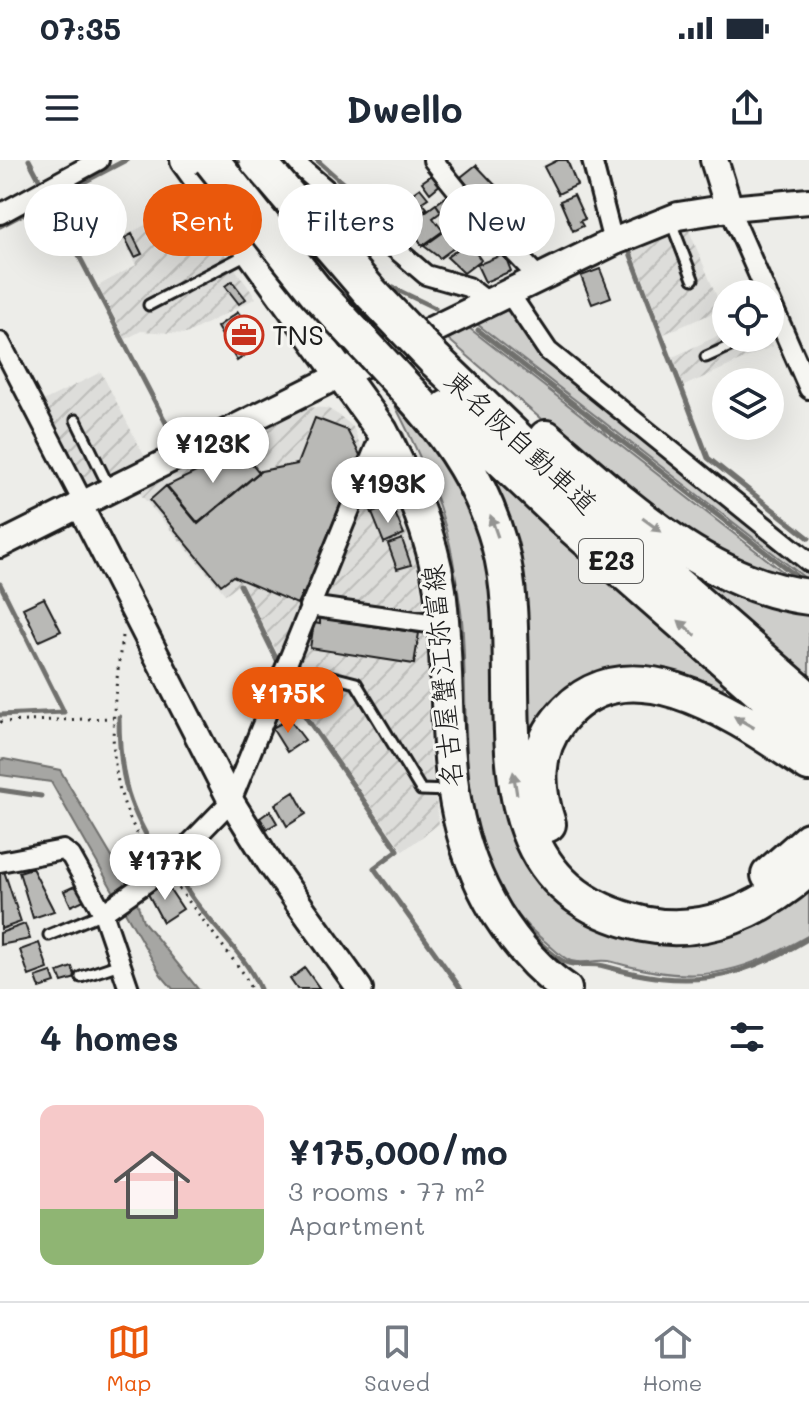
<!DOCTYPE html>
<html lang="en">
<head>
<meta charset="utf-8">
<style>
	body { margin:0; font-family:Mali,"Klee One",sans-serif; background:#f6f6f7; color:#1f2937; height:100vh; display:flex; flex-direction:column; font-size:30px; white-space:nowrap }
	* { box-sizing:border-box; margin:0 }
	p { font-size:26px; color:#747a83 }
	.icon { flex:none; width:44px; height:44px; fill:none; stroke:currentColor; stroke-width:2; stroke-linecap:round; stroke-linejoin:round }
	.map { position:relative; height:829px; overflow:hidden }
	.drawer { display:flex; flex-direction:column; background:#fff; flex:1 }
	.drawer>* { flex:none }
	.guide { position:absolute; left:24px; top:24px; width:762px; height:72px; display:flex; gap:16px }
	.buttons { position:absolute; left:712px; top:120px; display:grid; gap:16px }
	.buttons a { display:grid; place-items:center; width:72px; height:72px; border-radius:50%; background:#fff; box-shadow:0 8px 32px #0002; font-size:40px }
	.price { position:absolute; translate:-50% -68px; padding:0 18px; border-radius:28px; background:#fff; color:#222; font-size:26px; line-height:52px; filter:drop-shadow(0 2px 4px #0008) }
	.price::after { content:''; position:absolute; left:50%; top:48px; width:24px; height:18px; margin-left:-12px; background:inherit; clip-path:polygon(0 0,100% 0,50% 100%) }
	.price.active { background:#ea580c; color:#fff }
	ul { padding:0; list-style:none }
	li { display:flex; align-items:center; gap:24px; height:200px; padding:0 40px }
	li span { display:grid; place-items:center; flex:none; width:224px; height:160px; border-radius:16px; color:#555 }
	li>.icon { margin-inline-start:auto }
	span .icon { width:96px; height:96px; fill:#fffc; stroke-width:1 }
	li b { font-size:34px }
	h2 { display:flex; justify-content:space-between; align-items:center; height:96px; padding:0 40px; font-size:34px }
	.tag { padding:0 28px; border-radius:36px; background:#fff; box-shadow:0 8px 32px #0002; font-size:28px; line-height:72px }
	.tag.active { background:#ea580c; color:#fff }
	.status { display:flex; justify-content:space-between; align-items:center; height:56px; padding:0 40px; background:#fff; direction:ltr }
	.status svg { height:22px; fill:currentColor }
	header { display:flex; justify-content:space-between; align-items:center; height:104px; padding:0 40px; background:#fff; font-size:36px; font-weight:700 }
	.tab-bar { display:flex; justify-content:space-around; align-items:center; height:112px; border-top:2px solid #e0e1e3; background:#fff; font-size:22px; color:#747a83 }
	.tab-bar a { display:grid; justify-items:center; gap:4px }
	.tab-bar .active { color:#ea580c }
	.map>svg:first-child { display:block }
</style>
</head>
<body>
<div class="status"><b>07:35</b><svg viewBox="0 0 49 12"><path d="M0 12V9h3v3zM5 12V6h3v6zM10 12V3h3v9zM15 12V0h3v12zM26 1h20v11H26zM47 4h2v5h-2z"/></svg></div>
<header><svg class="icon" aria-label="menu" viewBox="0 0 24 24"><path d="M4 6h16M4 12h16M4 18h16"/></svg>Dwello<svg class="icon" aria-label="share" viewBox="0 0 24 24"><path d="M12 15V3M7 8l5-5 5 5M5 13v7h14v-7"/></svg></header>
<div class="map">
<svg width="809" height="829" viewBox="0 0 809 829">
	<defs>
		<pattern id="industrial-furrows" width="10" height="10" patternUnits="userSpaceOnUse" patternTransform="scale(2)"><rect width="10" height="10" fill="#ddddda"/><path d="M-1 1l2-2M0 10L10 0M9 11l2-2" fill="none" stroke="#bdbdba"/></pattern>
	</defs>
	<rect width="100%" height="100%" fill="#edede9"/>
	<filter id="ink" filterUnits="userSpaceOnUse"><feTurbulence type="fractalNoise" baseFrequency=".0125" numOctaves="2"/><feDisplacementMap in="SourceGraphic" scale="16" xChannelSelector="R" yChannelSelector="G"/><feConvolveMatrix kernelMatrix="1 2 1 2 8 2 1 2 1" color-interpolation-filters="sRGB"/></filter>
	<g filter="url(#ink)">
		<path fill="url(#industrial-furrows)" d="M 188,43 L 256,138 L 186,174 L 141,171 L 126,179 L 98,126 L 136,105 L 122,77 Z
			M 688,68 L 722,149 L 664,174 L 632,89 Z
			M 726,172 L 726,178 L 770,178 L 773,186 L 684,226 L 673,197 Z
			M 101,212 L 145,297 L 89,327 L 78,323 L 39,243 Z
			M 304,247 L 327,248 L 340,256 L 353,267 L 365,297 L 281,500 L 242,423 L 225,434 L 135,328 L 289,251 Z
			M 372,306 L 378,309 L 412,384 L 426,457 L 318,442 Z
			M 313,453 L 427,468 L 429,587 L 439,664 L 403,691 L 285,523 Z"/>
		<path fill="#cececb" stroke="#757574" stroke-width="2" d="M 511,148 L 809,414 L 809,421 L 477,164 Z
			M 469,168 L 809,432 L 809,519 L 731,455 L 719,437 L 713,441 L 688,418 L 694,410 L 752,412 L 627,333 L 448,179 Z
			M 382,220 L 429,268 L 486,379 L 513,660 L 626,768 L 809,720 L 809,775 C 736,817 693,825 613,802 C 600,798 584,805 571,801 C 561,798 550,785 542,779 C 449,705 471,563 462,460 C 460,440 456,420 453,400 C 442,337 411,276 382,220 Z
			M 473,292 L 728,521 L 718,533 L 666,517 L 539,568 L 523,559 Z"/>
		<path fill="#a6a6a3" stroke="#6f6f6d" stroke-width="2" d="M 4,599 L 60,610 L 135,736 L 143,761 L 198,829 L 173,829 L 161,815 L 51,622 L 0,615 L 0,600 Z"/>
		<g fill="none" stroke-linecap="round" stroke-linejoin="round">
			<path stroke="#6f6f6d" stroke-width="5" d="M 29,0 L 39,19
				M 236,0 L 303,85 L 316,91
				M 317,0 L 374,51
				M 602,0 L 617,59
				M 50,40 L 178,286
				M 0,66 L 126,0
				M 629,90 L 708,298 L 809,378
				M 383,123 L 435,148
				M 478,170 L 800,419
				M 401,272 L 440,360 L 452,413
				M 0,424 L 64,552 L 0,555
				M 240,425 L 277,500
				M 285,527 L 398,690 L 374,708 L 461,829
				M 119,557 C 119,620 129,649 162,702
				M 0,630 L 41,636
				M 176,708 C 194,754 241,784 260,829
				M 507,742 C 522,764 539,786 561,800 C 573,808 591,802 604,806 C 687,829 734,823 809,778"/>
		</g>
		<path fill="#b9b9b6" stroke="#1c1c1c" stroke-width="2" d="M 558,0 L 567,0 L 577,25 L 558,34 L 544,7 Z
			M 476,5 L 496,26 L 479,40 L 461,17 Z
			M 435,13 L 442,23 L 430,33 L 422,22 Z
			M 420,28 L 428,38 L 422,42 L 427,48 L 408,63 L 403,56 L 399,59 L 391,48 L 397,43 L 394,38 L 407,30 L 410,35 Z
			M 505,30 L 519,51 L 504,61 L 491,40 Z
			M 450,34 L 457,44 L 443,54 L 436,44 Z
			M 574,35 L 585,59 L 580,61 L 583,66 L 573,71 L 560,41 Z
			M 436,44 L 441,52 L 433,58 L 443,71 L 422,86 L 410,63 Z
			M 456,45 L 464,56 L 452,65 L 444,54 Z
			M 466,56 L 477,71 L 440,98 L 424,86 Z
			M 132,74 L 142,94 L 135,97 L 125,78 Z
			M 468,82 L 481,100 L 464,113 L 447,97 Z
			M 499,96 L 505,96 L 511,111 L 485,122 L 477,105 Z
			M 600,109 L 611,137 L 592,144 L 581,116 Z
			M 232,121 L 246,139 L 239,144 L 225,126 Z
			M 238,152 L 261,183 L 237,201 L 217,167 Z
			M 315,258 L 347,270 L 360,295 L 305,434 L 302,433 L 297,444 L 233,416 L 221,425 L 150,340 L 166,326 L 198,364 L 261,311 L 297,304 Z
			M 241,290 L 259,312 L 198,363 L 167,326 Z
			M 384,326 L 395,353 L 389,355 L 385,347 L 372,353 L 364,334 Z
			M 385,348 L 388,356 L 395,353 L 404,374 L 384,383 L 372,353 Z
			M 402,379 L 411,405 L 397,409 L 388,384 Z
			M 44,438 L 61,471 L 39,481 L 23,448 Z
			M 320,458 L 419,473 L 414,504 L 310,488 L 314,463 L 320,464 Z
			M 285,541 L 292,552 L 283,561 L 274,549 Z
			M 289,559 L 305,580 L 287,592 L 272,568 Z
			M 294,632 L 306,654 L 287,666 L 275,644 Z
			M 270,651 L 277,663 L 267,669 L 260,658 Z
			M 140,692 L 148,707 L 131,721 L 121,703 Z
			M 32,708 L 54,751 L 33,758 L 19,712 Z
			M 4,711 L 21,762 L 1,769 L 0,712 Z
			M 79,724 L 86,739 L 71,746 L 64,731 Z
			M 167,725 L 183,749 L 163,762 L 147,732 Z
			M 25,764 L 30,779 L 0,785 L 0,773 Z
			M 39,783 L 48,809 L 29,816 L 20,790 Z
			M 72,807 L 76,818 L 62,822 L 58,812 Z
			M 305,808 L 320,829 L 297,829 L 290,819 Z
			M 51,812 L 55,823 L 40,828 L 36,817 Z"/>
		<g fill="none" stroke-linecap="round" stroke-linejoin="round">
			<g stroke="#1c1c1c" stroke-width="15">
				<path id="service" d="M 671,62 L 693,119
					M 149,145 L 249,93
					M 706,197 L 748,178
					M 76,260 L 110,329
					M 329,516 L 356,523 L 421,630 L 448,631
					M 49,775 L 103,753
					M 81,817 L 120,804"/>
			</g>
			<g stroke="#1c1c1c" stroke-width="24">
				<path id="minor" d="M 292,0 L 426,115 L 468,127 L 489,143
					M 433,0 L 470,46 L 539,118
					M 592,0 L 613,82
					M 729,48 L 767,134
					M 0,54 L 99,0
					M 509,133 L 548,191 L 809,402
					M 770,140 L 809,229
					M 0,182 L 84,344
					M 309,446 L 443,465
					M 0,702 L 63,690 L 71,696 L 103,753 L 129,829
					M 103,753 L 164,710 L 231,641 L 382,271"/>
			</g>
			<g stroke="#1c1c1c" stroke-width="30">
				<path id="tertiary" d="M 729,48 L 809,41
					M 80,346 L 231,641 L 269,702 L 360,829
					M 0,385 L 342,214"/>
			</g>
			<g stroke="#1c1c1c" stroke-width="32">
				<path id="secondary" d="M 342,214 L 613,82 L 678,56 L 729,48 L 714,0"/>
			</g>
			<g stroke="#1c1c1c" stroke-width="36">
				<path id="primary" d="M 186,0 L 382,271 C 408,321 432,373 440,430 C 455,546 432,647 497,754 C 515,782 538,810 566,829"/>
			</g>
			<g stroke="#1c1c1c" stroke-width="40">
				<path id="motorway" d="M 435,200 L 590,349 L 809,540
					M 410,233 C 451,277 483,326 499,384 C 536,514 455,722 643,764 C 706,777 764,749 809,708
					M 447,248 L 572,366 L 809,574
					M 546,278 C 621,342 706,425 809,437
					M 548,664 C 536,628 534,592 559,560 C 628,474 744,561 809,604
					M 769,715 L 809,680"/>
			</g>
			<path stroke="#1c1c1c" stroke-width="3" stroke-dasharray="2 6" stroke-linecap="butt" d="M 122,476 C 112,564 100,620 152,699
				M 0,562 L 113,558
				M 174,722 L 244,814 L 251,829"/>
			<use href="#service" stroke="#f6f6f2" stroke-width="9"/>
			<use href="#minor" stroke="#f6f6f2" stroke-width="18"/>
			<use href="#tertiary" stroke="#f6f6f2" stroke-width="24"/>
			<use href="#secondary" stroke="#f6f6f2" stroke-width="26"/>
			<use href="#primary" stroke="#f6f6f2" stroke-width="30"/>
			<use href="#motorway" stroke="#f6f6f2" stroke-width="34"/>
			<g stroke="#1c1c1c" stroke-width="40" stroke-linecap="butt">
				<path id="motorway-bridge" d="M 211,0 L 317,133 L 410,233
					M 257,0 L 371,133 L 435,200"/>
			</g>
			<use href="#motorway-bridge" stroke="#f6f6f2" stroke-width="34"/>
		</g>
		<defs><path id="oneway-solid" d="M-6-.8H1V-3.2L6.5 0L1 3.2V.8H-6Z" transform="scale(2)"/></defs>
		<g fill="#949492">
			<use href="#oneway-solid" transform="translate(652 365) rotate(36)"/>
			<use href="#oneway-solid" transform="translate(494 366) rotate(-109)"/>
			<use href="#oneway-solid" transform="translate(687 468) rotate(-139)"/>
			<use href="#oneway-solid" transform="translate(744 562) rotate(-150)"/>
			<use href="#oneway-solid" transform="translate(515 623) rotate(-99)"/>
		</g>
	</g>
	<defs>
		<g id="office-ring" transform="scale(2)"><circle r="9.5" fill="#f6f6f2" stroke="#c8321e" stroke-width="1.5"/><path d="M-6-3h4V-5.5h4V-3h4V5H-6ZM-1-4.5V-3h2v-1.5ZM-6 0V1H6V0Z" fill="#c8321e"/></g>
	</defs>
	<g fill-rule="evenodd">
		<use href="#office-ring" x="244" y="175"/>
	</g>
	<g text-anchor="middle" stroke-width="6" stroke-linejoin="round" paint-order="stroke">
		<rect fill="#f6f6f2" stroke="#5d5d5c" stroke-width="2" x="579" y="379" width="64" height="44" rx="6"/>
		<g font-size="26" font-weight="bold" fill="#1c1c1c">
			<text x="611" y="410">E23</text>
		</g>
		<g font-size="28" fill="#1c1c1c" stroke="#f6f6f2" text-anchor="start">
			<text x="272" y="185">TNS</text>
		</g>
		<g font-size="28" fill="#1c1c1c" stroke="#f6f6f2">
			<text transform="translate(521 282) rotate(43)" y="10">東名阪自動車道</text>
			<text transform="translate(442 516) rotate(-95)" y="10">名古屋蟹江弥富線</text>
		</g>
	</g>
</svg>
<div class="buttons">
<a><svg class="icon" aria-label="locate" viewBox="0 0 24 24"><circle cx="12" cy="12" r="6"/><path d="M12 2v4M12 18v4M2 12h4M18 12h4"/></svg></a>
<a><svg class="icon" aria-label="layers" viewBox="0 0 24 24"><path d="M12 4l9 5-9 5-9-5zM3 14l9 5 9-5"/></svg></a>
</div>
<b class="price" style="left:213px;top:325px">¥123K</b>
<b class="price" style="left:388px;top:365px">¥193K</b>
<b class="price active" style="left:288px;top:575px">¥175K</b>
<b class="price" style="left:165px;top:742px">¥177K</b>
<div class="guide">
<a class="tag">Buy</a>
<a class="tag active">Rent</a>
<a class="tag">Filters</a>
<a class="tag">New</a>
</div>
</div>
<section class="drawer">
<h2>4 homes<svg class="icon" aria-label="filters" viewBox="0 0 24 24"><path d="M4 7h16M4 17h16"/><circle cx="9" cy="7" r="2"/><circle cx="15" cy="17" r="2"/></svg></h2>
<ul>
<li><span style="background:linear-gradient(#f6c9c9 65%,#8fb573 0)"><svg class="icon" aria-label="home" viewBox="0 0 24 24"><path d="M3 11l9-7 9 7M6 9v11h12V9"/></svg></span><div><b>¥175,000/mo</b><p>3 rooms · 77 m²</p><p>Apartment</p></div></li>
</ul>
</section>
<nav class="tab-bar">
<a class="active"><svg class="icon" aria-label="map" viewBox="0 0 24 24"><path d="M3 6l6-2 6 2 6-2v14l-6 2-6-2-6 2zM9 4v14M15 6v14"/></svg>Map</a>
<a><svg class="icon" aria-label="saved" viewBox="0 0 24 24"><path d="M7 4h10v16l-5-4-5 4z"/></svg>Saved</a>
<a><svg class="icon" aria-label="home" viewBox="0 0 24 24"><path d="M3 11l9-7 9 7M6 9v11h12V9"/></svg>Home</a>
</nav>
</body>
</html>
